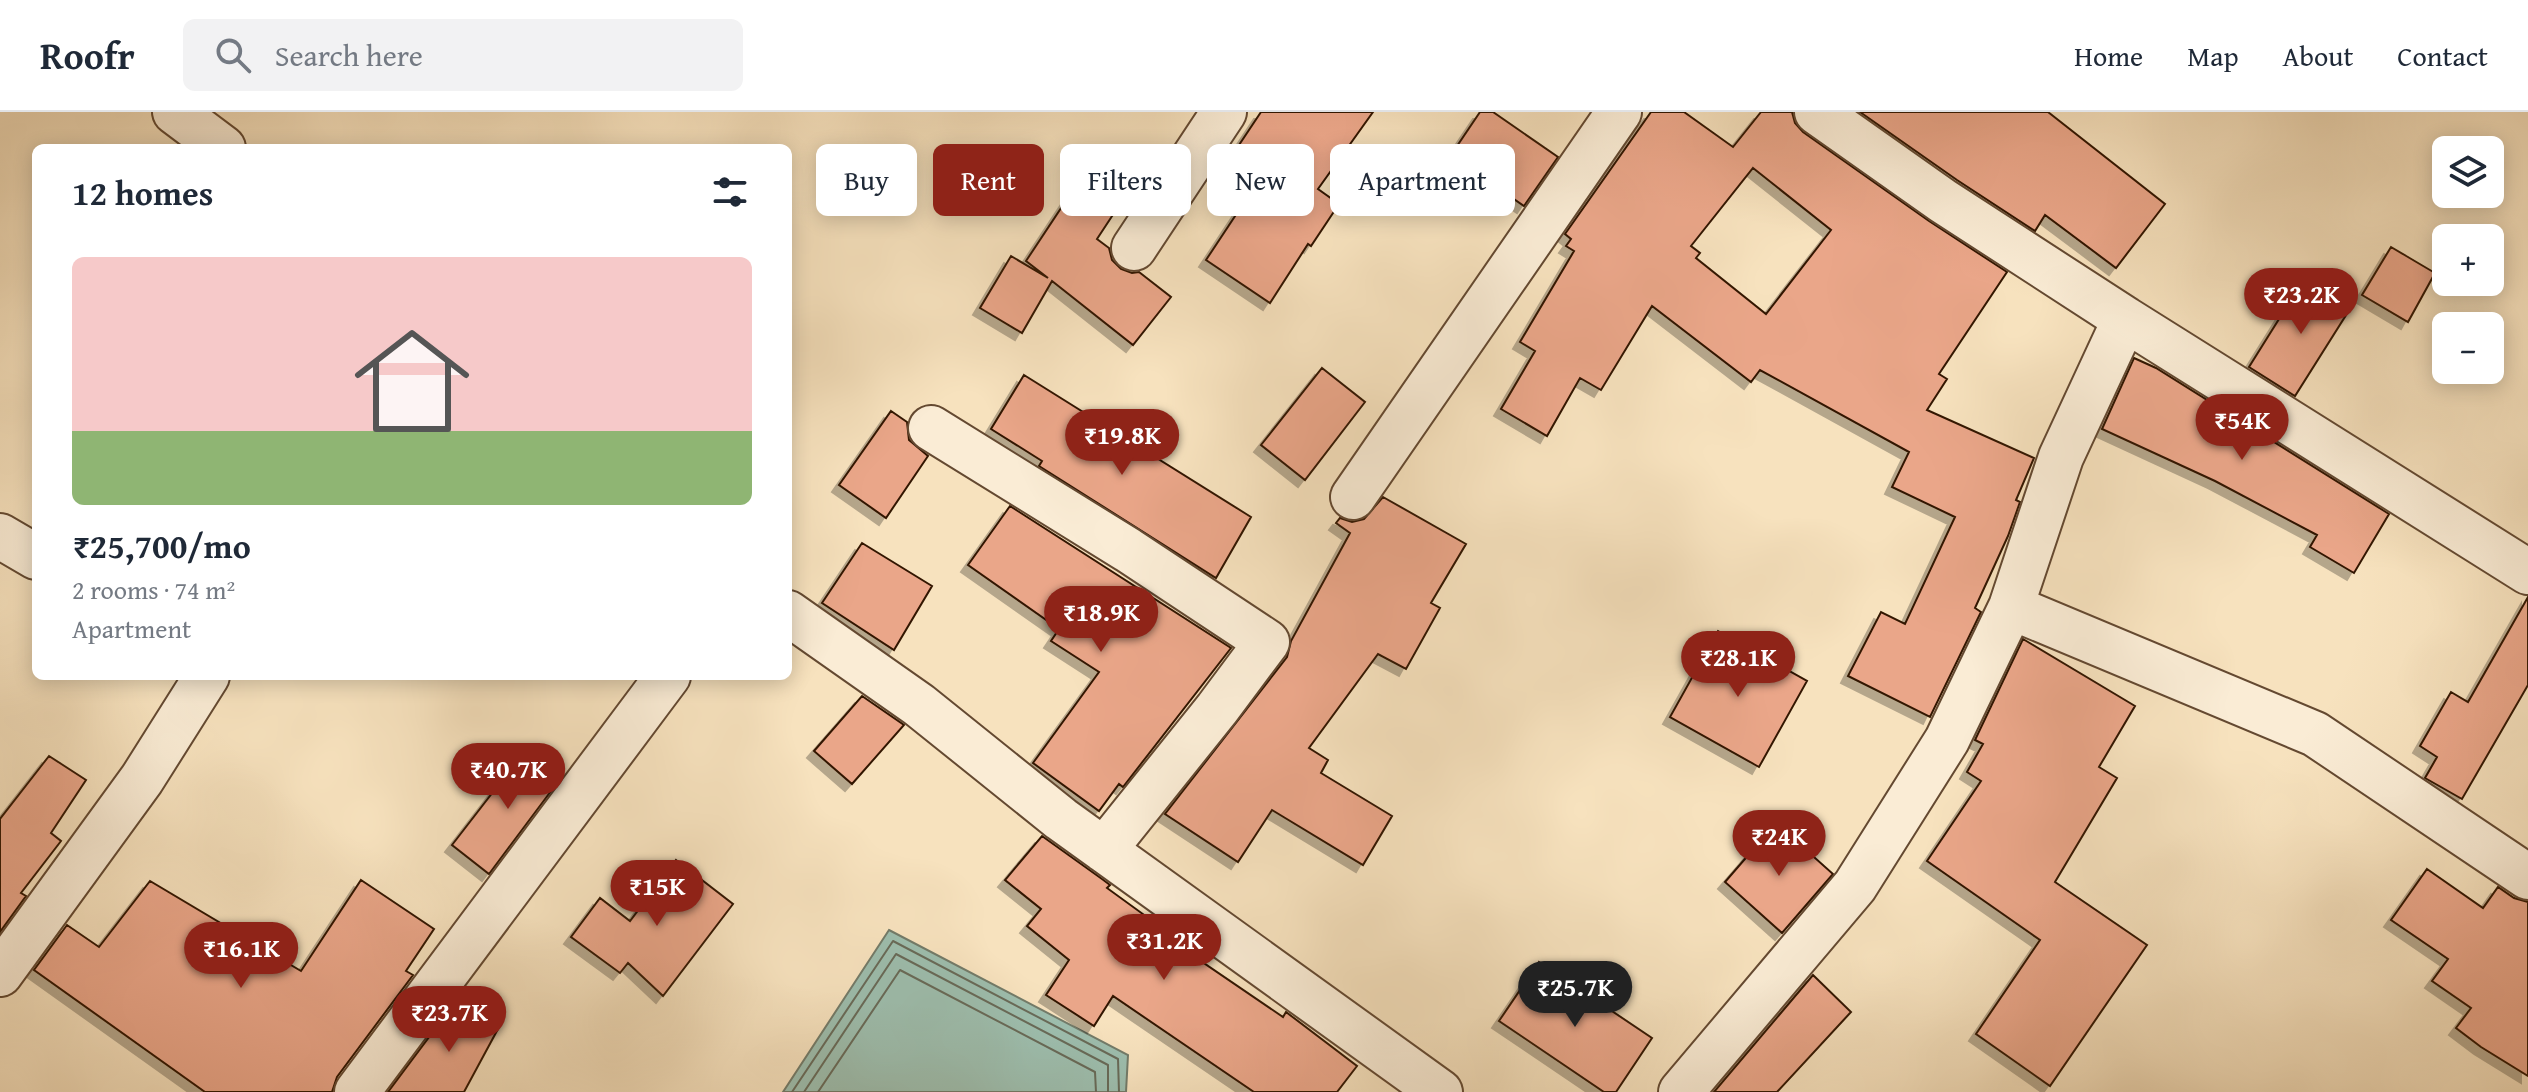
<!DOCTYPE html>
<html lang="en">
<head>
<meta charset="utf-8">
<style>
	body { margin:0; font-family:"Gentium Book Plus",serif; background:#f2f2f3; color:#1f2937; height:100vh; display:flex; flex-direction:column; font-size:30px; white-space:nowrap }
	* { box-sizing:border-box; margin:0 }
	p { font-size:26px; color:#747a83 }
	.icon { flex:none; width:44px; height:44px; fill:none; stroke:currentColor; stroke-width:2; stroke-linecap:round; stroke-linejoin:round }
	.map { position:relative; flex:1; overflow:hidden }
	.drawer { position:absolute; left:32px; top:32px; width:760px; height:536px; display:flex; flex-direction:column; background:#fff; border-radius:12px; box-shadow:0 4px 20px #0003 }
	.drawer>* { flex:none }
	.guide { position:absolute; left:816px; top:32px; width:760px; height:72px; display:flex; gap:16px }
	.controls { position:absolute; left:2432px; top:24px; display:grid; gap:16px }
	.controls a { display:grid; place-items:center; width:72px; height:72px; border-radius:12px; background:#fff; box-shadow:0 4px 20px #0003; font-size:40px }
	.price { position:absolute; translate:-50% -68px; padding:0 18px; border-radius:28px; background:#8f2418; color:#fff; font-size:26px; line-height:52px; filter:drop-shadow(0 2px 4px #0008) }
	.price::after { content:''; position:absolute; left:50%; top:48px; width:24px; height:18px; margin-left:-12px; background:inherit; clip-path:polygon(0 0,100% 0,50% 100%) }
	.price.active { background:#222; color:#fff }
	ul { padding:0; list-style:none }
	li { display:grid; align-content:center; gap:16px; height:424px; padding:0 40px }
	li+li { border-top:2px solid #e0e1e3 }
	li span { display:grid; place-items:center; height:248px; border-radius:12px; color:#555 }
	li>.icon { margin-inline-start:auto }
	span .icon { width:144px; height:144px; fill:#fffc; stroke-width:1 }
	li b { font-size:34px }
	h2 { display:flex; justify-content:space-between; align-items:center; height:96px; padding:0 40px; font-size:34px }
	.chip { padding:0 28px; border-radius:12px; background:#fff; box-shadow:0 4px 20px #0003; font-size:28px; line-height:72px }
	.chip.active { background:#8f2418; color:#fff }
	header { display:flex; align-items:center; gap:48px; box-sizing:border-box; height:112px; padding:0 40px; background:#fff; border-bottom:2px solid #e0e1e3 }
	header strong { font-size:38px }
	nav { display:flex; gap:44px; margin-inline-start:auto; font-size:28px }
	.search { width:560px; height:72px; background:#f2f2f3; display:flex; align-items:center; gap:20px; box-sizing:border-box; padding:0 28px; border-radius:12px; color:#747a83; font-size:30px }
	.map>svg:first-child { display:block }
</style>
</head>
<body>
<header>
<strong>Roofr</strong>
<div class="search"><svg class="icon" aria-label="search" viewBox="0 0 24 24"><circle cx="10" cy="10" r="6"/><path d="M15 15l6 6"/></svg>Search here</div>
<nav><a>Home</a><a>Map</a><a>About</a><a>Contact</a></nav>
</header>
<div class="map">
<svg width="2528" height="980" viewBox="0 0 2528 980">
	<defs>
		<filter id="shadow"><feDropShadow dx="-7" dy="7" stdDeviation="0" flood-color="#0004"/></filter>
	</defs>
	<rect width="100%" height="100%" fill="#f7e2be"/>
	<filter id="stains"><feTurbulence type="fractalNoise" baseFrequency=".0025" numOctaves="4"/><feColorMatrix values="0 0 0 0 .2 0 0 0 0 .09 0 0 0 0 .02 0 0 0 .5 -.17"/></filter>
	<radialGradient id="worn" r=".72"><stop offset=".6" stop-color="#630" stop-opacity="0"/><stop offset="1" stop-color="#630" stop-opacity=".3"/></radialGradient>
	<path fill="#9dbeae" stroke="#737b69" stroke-width="2" d="M 889,818 L 1128,943 L 1126,980 L 783,980 Z"/>
	<g fill="none" stroke-linecap="round" stroke-linejoin="round">
		<path stroke="#686a58" stroke-width="2" d="M 792,980 L 893,829 L 1118,947 L 1119,980
			M 804,980 L 896,842 L 1108,953 L 1108,980
			M 818,980 L 900,858 L 1095,960 L 1096,980"/>
	</g>
	<path fill="#eaa689" stroke="#331602" stroke-width="2" fill-rule="evenodd" filter="url(#shadow)" d="M 1261,0 L 1373,0 L 1318,77 L 1339,92 L 1311,134 L 1308,132 L 1270,191 L 1206,148 L 1245,89 L 1215,69 Z
		M 1480,0 L 1493,0 L 1558,45 L 1524,94 L 1451,43 Z
		M 1651,0 L 1684,0 L 1733,35 L 1761,0 L 1792,0 L 1795,11 L 1803,20 L 1929,109 L 2007,160 L 1939,262 L 1947,267 L 1927,298 L 2034,346 L 2016,388 L 2020,390 L 2008,424 L 1975,496 L 1981,500 L 1930,605 L 1848,564 L 1881,500 L 1905,512 L 1955,405 L 1892,375 L 1909,340 L 1760,258 L 1751,270 L 1652,194 L 1601,278 L 1580,266 L 1547,324 L 1501,297 L 1535,239 L 1520,230 L 1574,139 L 1566,134 L 1571,127 L 1565,122 ZM 1753,56 L 1831,118 L 1766,202 L 1696,146 L 1700,141 L 1691,134 Z
		M 1860,0 L 2048,0 L 2165,92 L 2116,156 L 2045,103 L 2035,119 L 1957,68 Z
		M 1079,69 L 1118,95 L 1097,127 L 1109,136 L 1112,148 L 1121,157 L 1132,161 L 1139,160 L 1171,185 L 1133,233 L 1052,169 L 1022,221 L 980,196 L 1011,144 L 1048,166 L 1026,149 Z
		M 2391,135 L 2435,161 L 2408,210 L 2362,183 Z
		M 2306,164 L 2353,192 L 2295,284 L 2249,255 Z
		M 2134,246 L 2156,256 L 2389,402 L 2354,461 L 2310,435 L 2317,423 L 2215,369 L 2102,317 Z
		M 1322,256 L 1365,290 L 1305,368 L 1261,333 Z
		M 1024,263 L 1251,405 L 1216,466 L 1039,354 L 1042,349 L 991,317 Z
		M 891,299 L 907,310 L 909,328 L 928,344 L 886,406 L 839,373 Z
		M 1383,385 L 1466,432 L 1431,491 L 1440,496 L 1406,557 L 1378,542 L 1309,636 L 1328,648 L 1321,661 L 1392,704 L 1363,753 L 1272,698 L 1238,750 L 1165,702 L 1287,545 L 1291,529 L 1350,421 L 1336,411 L 1340,406 L 1352,410 L 1364,407 Z
		M 1010,394 L 1231,536 L 1123,675 L 1119,672 L 1099,699 L 1033,651 L 1099,560 L 1051,529 L 1059,517 L 968,453 Z
		M 862,431 L 932,474 L 894,538 L 822,491 Z
		M 2528,485 L 2528,573 L 2462,687 L 2425,666 L 2437,645 L 2420,634 L 2451,580 L 2468,590 Z
		M 1718,519 L 1807,569 L 1759,655 L 1670,605 Z
		M 2023,527 L 2135,594 L 2099,655 L 2117,666 L 2055,770 L 2147,833 L 2050,974 L 1976,922 L 2040,828 L 1927,749 L 1981,669 L 1967,660 L 1983,632 L 1975,628 Z
		M 862,584 L 904,613 L 852,672 L 814,639 Z
		M 527,636 L 563,663 L 489,762 L 452,733 Z
		M 49,644 L 86,668 L 51,721 L 61,729 L 21,781 L 26,784 L 0,820 L 0,707 Z
		M 1776,711 L 1833,762 L 1782,821 L 1725,770 Z
		M 1042,724 L 1102,767 L 1110,773 L 1107,776 L 1158,813 L 1154,817 L 1283,905 L 1286,900 L 1357,954 L 1337,980 L 1254,980 L 1113,884 L 1094,914 L 1046,883 L 1069,848 L 1027,814 L 1041,797 L 1005,768 Z
		M 676,748 L 733,792 L 663,884 L 628,851 L 620,861 L 571,825 L 600,786 L 630,809 Z
		M 2427,757 L 2483,796 L 2498,775 L 2514,786 L 2528,790 L 2528,964 L 2481,935 L 2456,916 L 2471,896 L 2432,869 L 2448,847 L 2391,808 Z
		M 361,768 L 434,817 L 406,859 L 413,863 L 337,965 L 332,980 L 205,980 L 34,858 L 67,813 L 99,835 L 150,769 L 301,859 Z
		M 1539,850 L 1652,926 L 1616,980 L 1604,980 L 1499,909 Z
		M 1813,863 L 1851,900 L 1777,980 L 1714,980 Z
		M 456,889 L 499,915 L 464,980 L 388,980 Z"/>
	<g fill="none" stroke-linecap="round" stroke-linejoin="round">
		<g stroke="#644931" stroke-width="48">
			<path id="minor" d="M 175,0 L 223,36
				M 1134,136 L 1224,0
				M 2125,207 L 2528,460
				M 931,316 L 1128,438 L 1267,530 L 1217,597 L 1104,738
				M 1353,385 L 1619,0
				M 0,424 L 36,445
				M 2011,495 L 2315,622 L 2528,765
				M 788,501 L 919,593 L 1061,707 L 1440,980
				M 0,862 L 142,667 L 207,564
				M 357,980 L 668,564
				M 1681,980 L 1855,774 L 1947,628 L 2011,495 L 2061,345 L 2125,207 L 1943,89 L 1817,0"/>
		</g>
		<use href="#minor" stroke="#faecd5" stroke-width="44"/>
	</g>
	<rect width="100%" height="100%" filter="url(#stains)"/>
	<rect width="100%" height="100%" fill="url(#worn)"/>
</svg>
<div class="controls">
<a><svg class="icon" aria-label="layers" viewBox="0 0 24 24"><path d="M12 4l9 5-9 5-9-5zM3 14l9 5 9-5"/></svg></a>
<a>+</a>
<a>−</a>
</div>
<b class="price" style="left:2301px;top:224px">₹23.2K</b>
<b class="price" style="left:2242px;top:350px">₹54K</b>
<b class="price" style="left:1122px;top:365px">₹19.8K</b>
<b class="price" style="left:1101px;top:542px">₹18.9K</b>
<b class="price" style="left:1738px;top:587px">₹28.1K</b>
<b class="price" style="left:508px;top:699px">₹40.7K</b>
<b class="price" style="left:1779px;top:766px">₹24K</b>
<b class="price" style="left:657px;top:816px">₹15K</b>
<b class="price" style="left:1164px;top:870px">₹31.2K</b>
<b class="price" style="left:241px;top:878px">₹16.1K</b>
<b class="price active" style="left:1575px;top:917px">₹25.7K</b>
<b class="price" style="left:449px;top:942px">₹23.7K</b>
<div class="guide">
<a class="chip">Buy</a>
<a class="chip active">Rent</a>
<a class="chip">Filters</a>
<a class="chip">New</a>
<a class="chip">Apartment</a>
</div>
<section class="drawer">
<h2>12 homes<svg class="icon" aria-label="filters" viewBox="0 0 24 24"><path d="M4 7h16M4 17h16"/><circle cx="9" cy="7" r="2"/><circle cx="15" cy="17" r="2"/></svg></h2>
<ul>
<li><span style="background:linear-gradient(#f6c9c9 70%,#8fb573 0)"><svg class="icon" aria-label="home" viewBox="0 0 24 24"><path d="M3 11l9-7 9 7M6 9v11h12V9"/></svg></span><div><b>₹25,700/mo</b><p>2 rooms · 74 m²</p><p>Apartment</p></div></li>
</ul>
</section>
</div>
</body>
</html>
